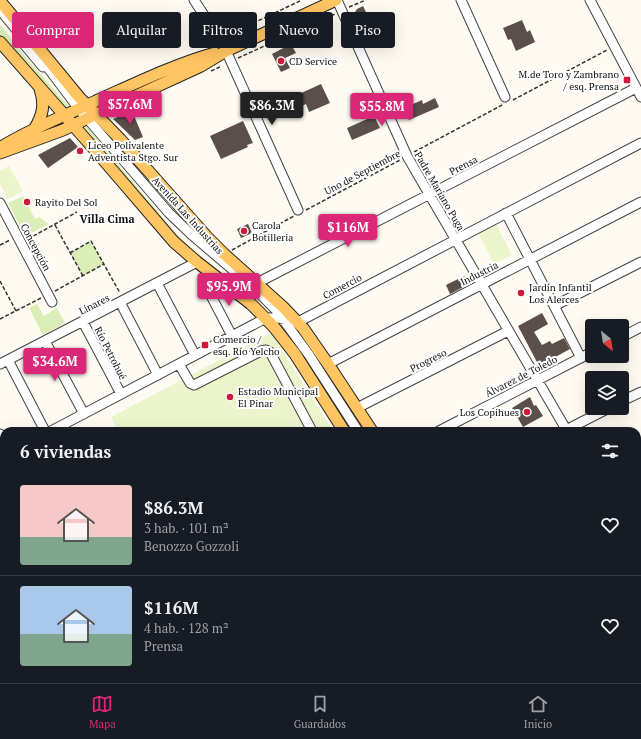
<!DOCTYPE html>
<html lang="es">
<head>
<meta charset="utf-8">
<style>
	body { margin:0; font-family:"PT Serif",serif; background:#20242c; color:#f1f3f6; height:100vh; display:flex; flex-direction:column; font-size:15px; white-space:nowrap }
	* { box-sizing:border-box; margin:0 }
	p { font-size:13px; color:#9ea1a6 }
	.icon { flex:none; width:22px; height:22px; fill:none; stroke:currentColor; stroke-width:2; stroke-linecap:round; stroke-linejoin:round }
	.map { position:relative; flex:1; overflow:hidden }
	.side { position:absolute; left:0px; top:427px; width:641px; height:256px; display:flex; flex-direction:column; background:#171b24; border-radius:12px 12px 0 0; box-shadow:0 4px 16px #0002 }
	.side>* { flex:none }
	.banner { position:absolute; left:12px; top:12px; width:400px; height:36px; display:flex; gap:8px }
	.needle { width:26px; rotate:150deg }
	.controls { position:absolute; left:585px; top:319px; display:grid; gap:8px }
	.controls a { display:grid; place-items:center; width:44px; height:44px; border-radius:4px; background:#171b24; box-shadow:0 4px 16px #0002; font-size:20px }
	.price { position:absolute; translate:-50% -34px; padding:0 9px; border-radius:4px; background:#db2777; color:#fff; font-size:13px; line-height:26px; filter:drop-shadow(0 1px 2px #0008) }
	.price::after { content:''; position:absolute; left:50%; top:24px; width:12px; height:9px; margin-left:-6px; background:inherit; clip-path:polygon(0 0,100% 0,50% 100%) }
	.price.on { background:#222; color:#fff }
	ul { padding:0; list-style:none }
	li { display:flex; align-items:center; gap:12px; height:100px; padding:0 20px }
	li+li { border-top:1px solid #363941 }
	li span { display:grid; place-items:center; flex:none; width:112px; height:80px; border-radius:4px; color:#555 }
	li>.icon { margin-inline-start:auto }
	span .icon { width:48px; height:48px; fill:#fffc; stroke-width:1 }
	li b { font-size:17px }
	h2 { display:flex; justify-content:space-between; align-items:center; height:48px; padding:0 20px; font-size:17px }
	.tag { padding:0 14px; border-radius:4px; background:#171b24; box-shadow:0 4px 16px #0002; font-size:14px; line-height:36px }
	.tag.on { background:#db2777; color:#fff }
	.dock { display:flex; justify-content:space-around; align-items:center; height:56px; border-top:1px solid #363941; background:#171b24; font-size:11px; color:#9ea1a6 }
	.dock a { display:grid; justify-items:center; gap:2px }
	.dock .on { color:#db2777 }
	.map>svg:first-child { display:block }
</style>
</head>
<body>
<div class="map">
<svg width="641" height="683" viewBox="0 0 641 683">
	<rect width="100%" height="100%" fill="#fffbf3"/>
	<path fill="#dbeeb8" d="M 0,24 L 23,54 L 89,129 L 172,229 C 199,258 231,281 262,305 L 261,308 L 208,268 L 157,218 L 63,105 L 24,61 L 0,37 Z
		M 23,196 L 35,219 L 39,217 L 49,224 L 25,236 L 8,203 Z
		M 91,241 L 104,264 L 83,276 L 70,253 Z
		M 37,304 L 44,316 L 57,308 L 65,323 L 43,335 L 29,308 Z"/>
	<path fill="#ebf4cb" d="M 9,166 L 23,191 L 8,199 L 0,184 L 0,171 Z
		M 496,224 L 512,255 L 494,264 L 478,233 Z
		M 271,333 L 333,431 L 118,431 L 111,417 Z"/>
	<path fill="#5a4f4b" d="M 363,6 L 366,12 L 357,16 L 355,12 L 357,9 Z
		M 522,20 L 527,32 L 530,30 L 535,42 L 516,51 L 511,39 L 508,40 L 503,28 Z
		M 291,44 L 296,53 L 285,58 L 290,68 L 281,72 L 272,54 Z
		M 321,84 L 330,103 L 309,112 L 306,104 L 282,115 L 277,104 Z
		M 435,98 L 439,107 L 409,120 L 404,108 L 422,100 L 423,104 Z
		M 132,111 L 143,137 L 135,140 L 113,119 Z
		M 374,116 L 380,128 L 352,140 L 347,128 Z
		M 243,121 L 253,143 L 247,145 L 248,147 L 221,159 L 210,136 Z
		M 70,138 L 78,147 L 48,168 L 38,155 Z
		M 248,224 L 252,233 L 241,238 L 237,229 Z
		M 464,276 L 469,284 L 450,294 L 446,285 Z
		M 542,313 L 548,324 L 534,332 L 542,345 L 550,341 L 552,344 L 564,338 L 570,349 L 539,366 L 518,326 Z
		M 530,397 L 534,406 L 536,405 L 543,416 L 523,427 L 512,408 Z"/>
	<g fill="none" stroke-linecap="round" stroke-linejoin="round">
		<g stroke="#434343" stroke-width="11">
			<path id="minor" d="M 194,0 L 223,44 L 298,210
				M 337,0 L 407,156 L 567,431
				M 461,0 L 505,97
				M 590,0 L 641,97
				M 0,10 L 25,40
				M 18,37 L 43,67
				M 42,60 L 79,109 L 169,213 L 192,235 L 253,287 L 277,311 L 309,355 L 358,431
				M 0,203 L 52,302
				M 506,213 L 581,358
				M 157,283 L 195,355
				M 257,283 L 636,88
				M 207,288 L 232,336
				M 120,302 L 158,375
				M 554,306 L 641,262
				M 83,322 L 121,394
				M 622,337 L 641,327
				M 45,341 L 84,414
				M 8,360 L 45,431
				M 0,364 L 197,262
				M 179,364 L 190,383 L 194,385 L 261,351 L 266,350 L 270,352 L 312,431
				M 328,364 L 641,202
				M 622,401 L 641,392
				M 357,408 L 508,331
				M 51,431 L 266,318 L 278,318 L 298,322 L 641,143
				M 439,431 L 592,352
				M 564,431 L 609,408
				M 0,434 L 4,442
				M 637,453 L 641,450
				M 0,458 L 4,456
				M 637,513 L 641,511
				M 0,524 L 4,532
				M 637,552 L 641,559
				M 0,560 L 4,557
				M 637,579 L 641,577
				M 0,610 L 4,616
				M 637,643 L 641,641
				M 0,659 L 4,656
				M 46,679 L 49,683
				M 95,679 L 98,683
				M 333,679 L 336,683
				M 349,679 L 352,683
				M 405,679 L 408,683
				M 471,679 L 474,683
				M 516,679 L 519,683
				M 130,683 L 137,679
				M 164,683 L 170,679
				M 414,683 L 420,679
				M 446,683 L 452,679
				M 558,683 L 566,679"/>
		</g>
		<g stroke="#212121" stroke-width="13">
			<path id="major" d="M 0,1 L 79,97 L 120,139 L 207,237 L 224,254 L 283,307 L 303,328 L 328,364 L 372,431
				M 0,42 L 95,150 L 174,242 L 197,262 L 251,304 L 274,327 L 295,354 L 344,431
				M 35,128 C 43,115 45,104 40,89
				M 3,146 C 32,128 65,116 96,101 C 134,84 175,64 215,53
				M 0,153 L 63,130 L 88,118 L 201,66 L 226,51 L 336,0
				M 506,679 L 508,683
				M 535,679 L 538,683"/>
		</g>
		<path stroke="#323232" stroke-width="1.5" stroke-dasharray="4 2" stroke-linecap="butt" d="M 349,7 L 366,0
			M 226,36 L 302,0
			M 203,47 L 212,43
			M 238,58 L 335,14
			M 211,71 L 222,66
			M 513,100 L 607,50
			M 414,152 L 504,104
			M 306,210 L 400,160
			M 55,225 L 83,276
			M 28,239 L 77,212
			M 0,245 L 10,240
			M 232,250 L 294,216
			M 70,253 L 91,241 L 120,293
			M 0,281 L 16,311
			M 55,291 L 104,264
			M 0,319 L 41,298"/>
		<use href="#minor" stroke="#fff" stroke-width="9"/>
		<use href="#major" stroke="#ffc563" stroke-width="11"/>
	</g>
	<g fill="#ce1a3a" stroke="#fff" stroke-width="1.5">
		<circle cx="281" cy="61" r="4"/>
		<rect x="623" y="76" width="8" height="8" rx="2"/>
		<circle cx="80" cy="151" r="4"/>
		<circle cx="27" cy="202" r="4"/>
		<circle cx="244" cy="231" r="4"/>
		<circle cx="521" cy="293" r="4"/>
		<rect x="201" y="341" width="8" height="8" rx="2"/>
		<circle cx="230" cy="397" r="4"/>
		<circle cx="527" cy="412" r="4"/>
	</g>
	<g text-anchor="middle" stroke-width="4" stroke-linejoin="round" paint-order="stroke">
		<g font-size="10" fill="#101010" stroke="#fff" text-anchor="start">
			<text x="289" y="65">CD Service</text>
			<text x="619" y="78" text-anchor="end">M.de Toro y Zambrano<tspan x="619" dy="12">/ esq. Prensa</tspan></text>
			<text x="88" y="149">Liceo Polivalente<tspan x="88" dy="12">Adventista Stgo. Sur</tspan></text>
			<text x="35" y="206">Rayito Del Sol</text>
			<text x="252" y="229">Carola<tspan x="252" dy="12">Botilleria</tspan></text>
			<text x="529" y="291">Jardín Infantil<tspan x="529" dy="12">Los Alerces</tspan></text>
			<text x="213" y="343">Comercio /<tspan x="213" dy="12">esq. Río Yelcho</tspan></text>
			<text x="238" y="395">Estadio Municipal<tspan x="238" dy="12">El Pinar</tspan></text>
			<text x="519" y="416" text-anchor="end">Los Copihues</text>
		</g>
		<g font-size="10" fill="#101010" stroke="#fff">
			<text transform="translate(463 165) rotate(-27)" y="4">Prensa</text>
			<text transform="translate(362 172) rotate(-28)" y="4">Uno de Septiembre</text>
			<text transform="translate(440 191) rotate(60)" y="4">Padre Mariano Puga</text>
			<text transform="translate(188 215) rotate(48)" y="4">Avenida Las Industrias</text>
			<text transform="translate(36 247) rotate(62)" y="4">Concepción</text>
			<text transform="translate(479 273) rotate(-27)" y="4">Industria</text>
			<text transform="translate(342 286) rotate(-28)" y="4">Comercio</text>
			<text transform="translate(94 304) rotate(-27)" y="4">Linares</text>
			<text transform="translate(111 353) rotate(63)" y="4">Río Petrohué</text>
			<text transform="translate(428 360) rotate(-27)" y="4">Progreso</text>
			<text transform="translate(521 376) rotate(-27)" y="4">Álvarez de Toledo</text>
		</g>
		<g font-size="11" font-weight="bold" fill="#101010" stroke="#fff">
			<text x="107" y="223">Villa Cima</text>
		</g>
	</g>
</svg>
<div class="controls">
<a><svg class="needle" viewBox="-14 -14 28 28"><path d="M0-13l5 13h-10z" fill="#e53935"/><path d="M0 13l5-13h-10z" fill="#9ea1a6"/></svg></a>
<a><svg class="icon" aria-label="layers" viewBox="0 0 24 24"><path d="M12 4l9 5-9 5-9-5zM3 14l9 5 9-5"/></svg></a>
</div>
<b class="price" style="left:130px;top:125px">$57.6M</b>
<b class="price on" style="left:272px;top:126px">$86.3M</b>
<b class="price" style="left:382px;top:127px">$55.8M</b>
<b class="price" style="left:348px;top:248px">$116M</b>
<b class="price" style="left:229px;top:307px">$95.9M</b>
<b class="price" style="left:55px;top:382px">$34.6M</b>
<div class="banner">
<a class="tag on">Comprar</a>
<a class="tag">Alquilar</a>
<a class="tag">Filtros</a>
<a class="tag">Nuevo</a>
<a class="tag">Piso</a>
</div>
<section class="side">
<h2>6 viviendas<svg class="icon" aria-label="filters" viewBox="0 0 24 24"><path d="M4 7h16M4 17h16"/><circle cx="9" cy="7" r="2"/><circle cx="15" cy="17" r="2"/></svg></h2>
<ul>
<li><span style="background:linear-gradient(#f6c9c9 65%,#7fa58c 0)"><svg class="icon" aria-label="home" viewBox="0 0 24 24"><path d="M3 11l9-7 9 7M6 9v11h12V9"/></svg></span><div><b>$86.3M</b><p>3 hab. · 101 m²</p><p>Benozzo Gozzoli</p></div><svg class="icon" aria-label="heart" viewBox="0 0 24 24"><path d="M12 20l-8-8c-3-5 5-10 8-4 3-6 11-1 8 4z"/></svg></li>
<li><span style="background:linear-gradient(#a9c7e8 60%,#7fa58c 0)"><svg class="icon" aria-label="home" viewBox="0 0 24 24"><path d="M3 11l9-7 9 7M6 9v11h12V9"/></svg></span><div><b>$116M</b><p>4 hab. · 128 m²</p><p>Prensa</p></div><svg class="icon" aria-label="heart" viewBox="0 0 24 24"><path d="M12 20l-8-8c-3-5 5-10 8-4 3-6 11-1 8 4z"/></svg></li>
</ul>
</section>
</div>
<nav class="dock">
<a class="on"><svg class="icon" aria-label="map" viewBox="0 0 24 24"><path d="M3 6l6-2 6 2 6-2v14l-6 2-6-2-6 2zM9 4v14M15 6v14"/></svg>Mapa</a>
<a><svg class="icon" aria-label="saved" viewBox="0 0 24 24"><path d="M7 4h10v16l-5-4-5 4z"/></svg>Guardados</a>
<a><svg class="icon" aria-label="home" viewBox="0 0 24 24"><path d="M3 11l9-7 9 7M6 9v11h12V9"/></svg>Inicio</a>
</nav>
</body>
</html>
